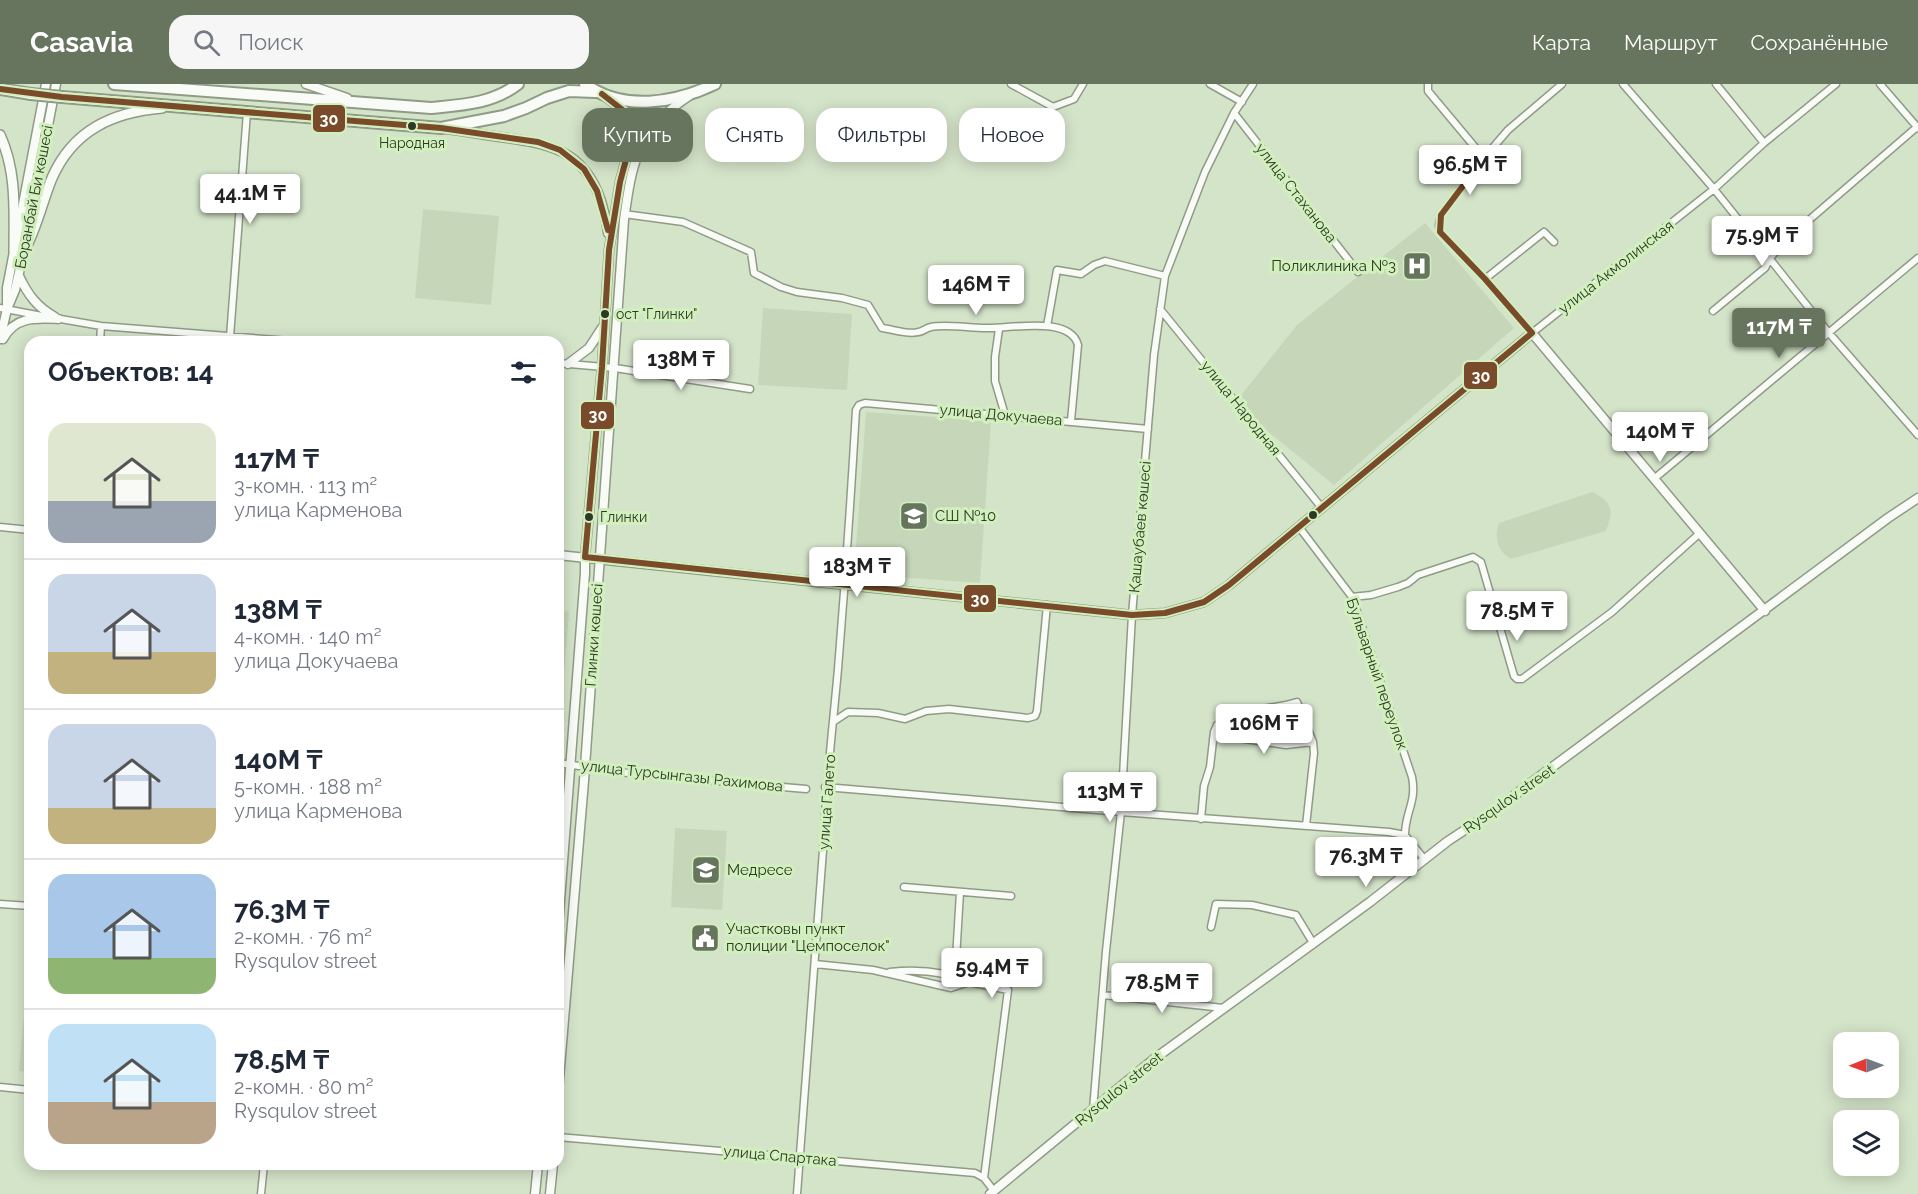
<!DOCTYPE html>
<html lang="ru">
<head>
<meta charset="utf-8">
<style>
	body { margin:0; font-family:Raleway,sans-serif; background:#f6f6f7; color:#1f2937; height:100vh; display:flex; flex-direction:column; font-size:22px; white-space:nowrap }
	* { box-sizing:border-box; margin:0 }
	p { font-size:20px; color:#747a83 }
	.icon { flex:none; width:33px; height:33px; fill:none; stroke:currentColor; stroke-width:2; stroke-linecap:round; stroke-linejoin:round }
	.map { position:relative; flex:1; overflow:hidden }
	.panel { position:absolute; left:24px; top:252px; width:540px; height:834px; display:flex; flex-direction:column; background:#fff; border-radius:18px; box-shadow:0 3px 15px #0003 }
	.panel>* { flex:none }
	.banner { position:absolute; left:582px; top:24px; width:570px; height:54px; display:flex; gap:12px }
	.needle { width:39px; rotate:269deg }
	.buttons { position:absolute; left:1833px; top:948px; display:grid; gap:12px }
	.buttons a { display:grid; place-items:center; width:66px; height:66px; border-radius:12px; background:#fff; box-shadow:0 3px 15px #0003; font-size:30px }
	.price { position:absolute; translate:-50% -51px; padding:0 14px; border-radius:6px; background:#fff; color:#222; font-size:20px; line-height:39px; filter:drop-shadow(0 2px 3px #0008) }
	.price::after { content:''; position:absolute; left:50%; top:36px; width:18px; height:14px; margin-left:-9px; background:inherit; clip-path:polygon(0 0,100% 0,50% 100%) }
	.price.on { background:#67755e; color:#fff }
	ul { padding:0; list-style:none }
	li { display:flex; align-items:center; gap:18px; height:150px; padding:0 24px }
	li+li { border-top:2px solid #e0e1e3 }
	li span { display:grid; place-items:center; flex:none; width:168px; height:120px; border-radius:18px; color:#555 }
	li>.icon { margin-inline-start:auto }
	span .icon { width:72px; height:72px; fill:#fffc; stroke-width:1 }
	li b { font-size:26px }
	h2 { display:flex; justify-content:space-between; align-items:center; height:72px; padding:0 24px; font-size:26px }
	.tag { padding:0 21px; border-radius:18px; background:#fff; box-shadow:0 3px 15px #0003; font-size:21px; line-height:54px }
	.tag.on { background:#67755e; color:#fff }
	header { display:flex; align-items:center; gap:36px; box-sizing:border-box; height:84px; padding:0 30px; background:#67755e; color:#fff }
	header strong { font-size:28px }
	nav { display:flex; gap:33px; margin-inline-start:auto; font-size:21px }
	.search { width:420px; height:54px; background:#f6f6f7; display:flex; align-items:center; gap:15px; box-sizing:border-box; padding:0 21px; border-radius:18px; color:#747a83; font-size:22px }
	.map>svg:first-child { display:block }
</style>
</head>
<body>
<header>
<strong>Casavia</strong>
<div class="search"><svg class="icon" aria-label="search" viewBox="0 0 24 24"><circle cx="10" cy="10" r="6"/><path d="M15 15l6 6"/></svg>Поиск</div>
<nav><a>Карта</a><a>Маршрут</a><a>Сохранённые</a></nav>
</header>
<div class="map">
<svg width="1918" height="1110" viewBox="0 0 1918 1110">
	<rect width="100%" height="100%" fill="#d4e4c9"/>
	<path fill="#c6d7b9" d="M 423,125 L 499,132 L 491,221 L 415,214 Z
		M 1425,139 L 1514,244 L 1334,401 L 1234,320 L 1297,241 Z
		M 763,224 L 852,230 L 847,306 L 758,301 Z
		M 866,328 L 991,337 L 980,499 L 854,490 Z
		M 1592,408 C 1613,418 1614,426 1606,447 L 1511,475 C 1497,467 1494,454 1499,439 Z
		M 564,526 L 569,528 L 561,632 L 558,632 L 558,531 Z
		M 675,744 L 727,747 L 722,826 L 671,823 Z
		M 30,864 L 30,988 L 19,987 Z"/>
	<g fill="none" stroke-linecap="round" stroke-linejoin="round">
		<g stroke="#909b87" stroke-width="9">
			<path id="street" d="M 1011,0 L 1053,23 L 1074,15 L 1083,0
				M 1210,0 L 1242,18
				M 1428,0 L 1428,7 L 1484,74
				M 1562,0 L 1508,46 L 1484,74 L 1441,131 L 1439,141 L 1440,148 L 1485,195 L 1532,249 L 1714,105 L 1764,59 L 1836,0
				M 1623,0 L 1714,105 L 1829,249 L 1918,351
				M 1716,0 L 1764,59
				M 1880,0 L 1918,44
				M 1234,29 L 1358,188
				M 624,130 L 683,138 L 751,168 L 754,189 L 781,203 L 797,208 L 842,214 L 868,221 L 882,244 C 892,245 908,251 918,248 C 922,248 926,244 931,243 C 945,240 970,244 986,244 C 1009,245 1070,231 1078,261 L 1071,337
				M 1485,195 L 1544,148 L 1554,158
				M 0,224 L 42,232
				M 1160,225 L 1322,424
				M 1713,227 L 1765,184 L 1770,174 L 1787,155 L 1917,43
				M 55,234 L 101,242 L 302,258
				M 1047,242 L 1057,186 L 1081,190 L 1094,181 L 1105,177 L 1165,192
				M 999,245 L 995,273 L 995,297 L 1005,331
				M 230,253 L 247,28
				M 100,258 L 101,242
				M 558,279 L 615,284 L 750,305
				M 1655,394 L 1918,174
				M 0,443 L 30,446
				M 1299,443 L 1352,513 L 1412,693 C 1417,718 1405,728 1405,751
				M 1352,513 L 1371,511 L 1398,503 L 1408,499 L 1418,491 L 1473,473 L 1481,478 L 1514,592 L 1517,595 L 1522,595 L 1612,528 L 1700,449
				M 833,638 L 848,628 L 878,629 L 905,635 L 926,627 L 949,625 L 1028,634 L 1035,632 L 1037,627 L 1047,521
				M 1213,655 L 1224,652 L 1286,661 L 1313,658
				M 558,679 L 635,690 L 806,705
				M 825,703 L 1121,728 L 1389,748 L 1405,751 L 1425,776
				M 1201,735 L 1204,702 L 1210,683 L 1214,648 L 1217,641 C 1238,624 1272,626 1297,618 L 1313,658 L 1314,669 L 1306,742
				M 904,803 L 1011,812
				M 0,820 L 30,822
				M 1211,843 L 1216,820 L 1252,821 L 1296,831 L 1313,859
				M 815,880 L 873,886 L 951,904 L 969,898 L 1008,906 L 984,1094
				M 890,888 C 917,885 944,887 969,898
				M 954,892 L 956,875 L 960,808
				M 1103,911 L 1223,924
				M 0,1003 L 30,1006
				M 1093,1026 L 1106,867 L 1121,728 L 1132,531 L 1154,271 L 1165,192 L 1205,88 L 1234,29 L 1253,0
				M 558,1053 L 975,1089 L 984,1094 L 994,1107
				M 261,1110 L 264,1080
				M 797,1110 L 824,753 C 826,697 833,641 838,585 C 845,499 851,412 856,326 L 859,321 L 865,319 L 1148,345"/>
		</g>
		<g stroke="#909b87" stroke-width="11">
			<path id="secondary" d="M 306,0 L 347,14
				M 447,45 C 463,47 478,50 493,52 C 543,59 583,62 601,117 C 604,128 607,138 608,149
				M 19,192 C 28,211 37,223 55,233
				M 7,222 L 7,204 L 46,0
				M 0,255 L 7,225 L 15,206 L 24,167 L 56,0
				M 3,255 C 15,232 36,234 58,235
				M 568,280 L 589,264 L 602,244
				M 558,471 L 1132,531 L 1165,529 L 1204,518 L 1229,501 L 1532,249 L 1765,527
				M 558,843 L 585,489 L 585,473 L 602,283 L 609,166 L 620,98 L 631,57 L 631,39 L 624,27 L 607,14
				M 558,1007 L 584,697 L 624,136 C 632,78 637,46 689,12
				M 535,1110 L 538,1080
				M 550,1110 L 553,1080
				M 990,1110 L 1154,975 L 1370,818 L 1448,757 L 1489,730 L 1888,434 L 1918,414"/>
		</g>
		<g stroke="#909b87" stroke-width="12">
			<path id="primary" d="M 0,51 C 17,88 14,127 14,167
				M 24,167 C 37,144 42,118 52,94 C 73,46 113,28 162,24"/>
		</g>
		<g stroke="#909b87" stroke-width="14">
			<path id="highway" d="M 114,0 L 431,24 C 462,21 492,20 518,0
				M 585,0 C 623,28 675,19 715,0
				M 0,5 L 31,10
				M 62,13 L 441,44 L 504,32 L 526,24 L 547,14 L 569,7 L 595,8"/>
		</g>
		<use href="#street" stroke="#f9fbf7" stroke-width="6"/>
		<use href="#secondary" stroke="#f9fbf7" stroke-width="8"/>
		<use href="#primary" stroke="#f9fbf7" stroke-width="9"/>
		<use href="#highway" stroke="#f9fbf7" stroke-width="10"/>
		<g stroke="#909b87" stroke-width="14" stroke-linecap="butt">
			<path id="highway-bridge" d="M 31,10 L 62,13"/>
		</g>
		<use href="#highway-bridge" stroke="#f9fbf7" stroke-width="10"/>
		<g stroke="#d2f0bd" stroke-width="10">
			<path id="bus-1" d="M 0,5 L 62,13 L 441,44 L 538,58 L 560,66 L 584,85 L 597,107 L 608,146
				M 602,10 L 624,27 L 631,39 L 631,57 L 620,98 L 609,166 L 602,283 L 585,473 L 1132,531 L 1165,529 L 1204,518 L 1229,501 L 1532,249 L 1485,195 L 1440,148 L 1441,131 L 1484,74"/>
		</g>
		<use href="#bus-1" stroke="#7a4b2a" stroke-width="6"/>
	</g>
	<defs>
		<g id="hospital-square" transform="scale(1.5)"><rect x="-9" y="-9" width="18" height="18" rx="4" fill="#67755e" stroke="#d2f0bd"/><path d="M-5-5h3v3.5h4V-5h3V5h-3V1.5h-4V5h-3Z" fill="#fff"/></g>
		<g id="school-square" transform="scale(1.5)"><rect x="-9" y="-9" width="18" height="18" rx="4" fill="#67755e" stroke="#d2f0bd"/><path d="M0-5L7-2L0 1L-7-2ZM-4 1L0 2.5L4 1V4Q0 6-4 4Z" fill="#fff"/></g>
		<g id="civic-square" transform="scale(1.5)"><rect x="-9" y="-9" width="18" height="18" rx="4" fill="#67755e" stroke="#d2f0bd"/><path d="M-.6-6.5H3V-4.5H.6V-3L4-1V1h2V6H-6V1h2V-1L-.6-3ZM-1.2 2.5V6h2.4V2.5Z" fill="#fff"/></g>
	</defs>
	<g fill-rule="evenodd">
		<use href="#hospital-square" x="1417" y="182"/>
		<use href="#school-square" x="914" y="432"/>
		<use href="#school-square" x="706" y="786"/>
		<use href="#civic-square" x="705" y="854"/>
	</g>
	<g fill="#2d3925" stroke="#d2f0bd" stroke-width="2">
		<circle cx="412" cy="42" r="5"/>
		<circle cx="605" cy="230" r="5"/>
		<circle cx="1313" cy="431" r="5"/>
		<circle cx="589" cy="433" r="5"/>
	</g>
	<g text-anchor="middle" stroke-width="6" stroke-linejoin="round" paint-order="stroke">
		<g font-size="14" fill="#2d3925" stroke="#d2f0bd" text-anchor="start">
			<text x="412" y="64" text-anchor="middle">Народная</text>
			<text x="616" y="235">ост "Глинки"</text>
			<text x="600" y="438">Глинки</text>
		</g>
		<g font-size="15" fill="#2d3925" stroke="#d2f0bd">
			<text transform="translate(1296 109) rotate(52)" y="5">улица Стаханова</text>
			<text transform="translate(34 113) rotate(-79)" y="5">Боранбай Би көшесі</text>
			<text transform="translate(1616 183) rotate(-38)" y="5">улица Акмолинская</text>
			<text transform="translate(1241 324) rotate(51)" y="5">улица Народная</text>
			<text transform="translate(1001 331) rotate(5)" y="5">улица Докучаева</text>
			<text transform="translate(1140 443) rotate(-85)" y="5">Қашаубаев көшесі</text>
			<text transform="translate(594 551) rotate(-86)" y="5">Глинки көшесі</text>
			<text transform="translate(1377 590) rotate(71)" y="5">Бульварный переулок</text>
			<text transform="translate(682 692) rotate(6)" y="5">улица Турсынгазы Рахимова</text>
			<text transform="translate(1509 715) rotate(-35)" y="5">Rysqulov street</text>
			<text transform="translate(827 718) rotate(-86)" y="5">улица Галето</text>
			<text transform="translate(1119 1005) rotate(-39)" y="5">Rysqulov street</text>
			<text transform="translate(780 1072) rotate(5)" y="5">улица Спартака</text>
		</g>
		<g font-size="15" fill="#2d3925" stroke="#d2f0bd" text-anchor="start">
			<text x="1396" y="187" text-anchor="end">Поликлиника №3</text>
			<text x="935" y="437">СШ №10</text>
			<text x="727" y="791">Медресе</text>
			<text x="726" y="850">Участковы пункт<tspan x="726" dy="17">полиции "Цемпоселок"</tspan></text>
		</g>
	</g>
	<g stroke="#d2f0bd" stroke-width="2">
		<rect x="312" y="20" width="34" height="29" rx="6" fill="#7a4b2a"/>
		<rect x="1463" y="277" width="35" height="29" rx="6" fill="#7a4b2a"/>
		<rect x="580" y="317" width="35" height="29" rx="6" fill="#7a4b2a"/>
		<rect x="963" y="500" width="34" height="29" rx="6" fill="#7a4b2a"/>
	</g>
	<g font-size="16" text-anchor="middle" font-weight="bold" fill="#fff">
		<text x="329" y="41">30</text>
		<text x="1481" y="298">30</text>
		<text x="598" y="337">30</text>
		<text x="980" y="521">30</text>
	</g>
</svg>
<div class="buttons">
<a><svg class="needle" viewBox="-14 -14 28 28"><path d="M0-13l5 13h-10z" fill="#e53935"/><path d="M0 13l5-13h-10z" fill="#747a83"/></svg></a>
<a><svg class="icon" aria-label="layers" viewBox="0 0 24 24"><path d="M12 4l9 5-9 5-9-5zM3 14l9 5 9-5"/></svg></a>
</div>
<b class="price" style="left:1470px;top:112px">96.5M ₸</b>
<b class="price" style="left:250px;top:141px">44.1M ₸</b>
<b class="price" style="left:1762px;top:183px">75.9M ₸</b>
<b class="price" style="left:976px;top:232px">146M ₸</b>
<b class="price on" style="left:1779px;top:275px">117M ₸</b>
<b class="price" style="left:681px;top:307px">138M ₸</b>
<b class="price" style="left:1660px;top:379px">140M ₸</b>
<b class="price" style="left:857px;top:514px">183M ₸</b>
<b class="price" style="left:1517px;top:558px">78.5M ₸</b>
<b class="price" style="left:1264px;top:671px">106M ₸</b>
<b class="price" style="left:1110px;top:739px">113M ₸</b>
<b class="price" style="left:1366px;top:804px">76.3M ₸</b>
<b class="price" style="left:992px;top:915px">59.4M ₸</b>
<b class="price" style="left:1162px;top:930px">78.5M ₸</b>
<div class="banner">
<a class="tag on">Купить</a>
<a class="tag">Снять</a>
<a class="tag">Фильтры</a>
<a class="tag">Новое</a>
</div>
<section class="panel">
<h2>Объектов: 14<svg class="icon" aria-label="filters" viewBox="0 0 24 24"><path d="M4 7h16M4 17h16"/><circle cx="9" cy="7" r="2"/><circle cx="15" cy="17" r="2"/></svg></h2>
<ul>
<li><span style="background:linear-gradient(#dfe7d0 65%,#9aa5b1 0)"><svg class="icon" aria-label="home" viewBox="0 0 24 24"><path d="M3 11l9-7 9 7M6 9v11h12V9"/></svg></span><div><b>117M ₸</b><p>3-комн. · 113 m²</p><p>улица Карменова</p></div></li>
<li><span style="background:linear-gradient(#c9d6e8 65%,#c2b280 0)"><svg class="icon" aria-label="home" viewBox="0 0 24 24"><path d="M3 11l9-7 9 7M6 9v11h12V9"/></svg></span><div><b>138M ₸</b><p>4-комн. · 140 m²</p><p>улица Докучаева</p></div></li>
<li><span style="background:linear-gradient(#c9d6e8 70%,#c2b280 0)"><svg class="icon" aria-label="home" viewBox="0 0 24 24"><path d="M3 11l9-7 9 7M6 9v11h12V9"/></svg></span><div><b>140M ₸</b><p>5-комн. · 188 m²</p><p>улица Карменова</p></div></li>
<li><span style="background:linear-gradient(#a9c7e8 70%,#8fb573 0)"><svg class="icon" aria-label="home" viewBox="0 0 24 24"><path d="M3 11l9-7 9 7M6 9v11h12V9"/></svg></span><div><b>76.3M ₸</b><p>2-комн. · 76 m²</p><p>Rysqulov street</p></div></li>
<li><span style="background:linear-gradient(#bfe0f5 65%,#b9a48a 0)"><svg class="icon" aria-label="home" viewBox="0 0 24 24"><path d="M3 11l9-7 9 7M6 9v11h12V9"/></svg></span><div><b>78.5M ₸</b><p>2-комн. · 80 m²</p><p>Rysqulov street</p></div></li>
</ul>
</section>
</div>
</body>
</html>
